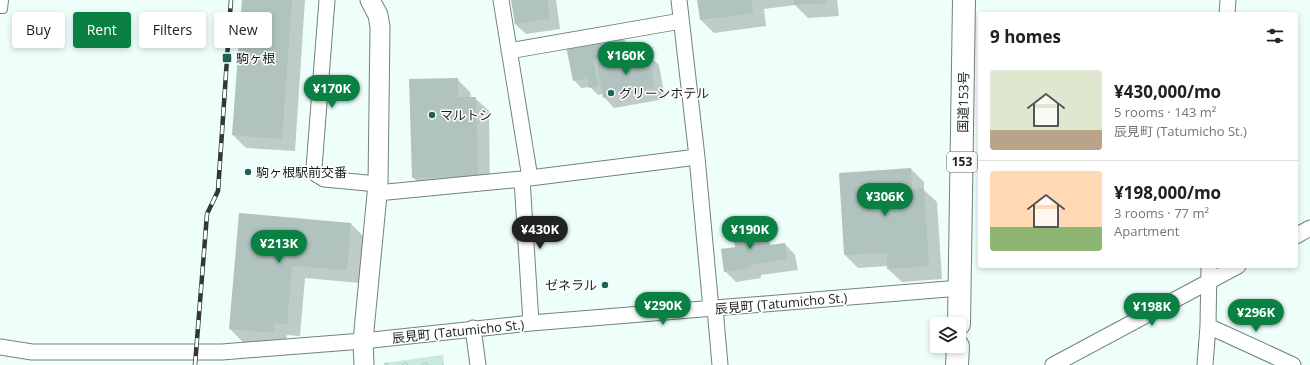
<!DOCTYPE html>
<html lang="en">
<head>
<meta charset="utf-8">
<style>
	body { margin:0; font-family:"Open Sans","Noto Sans JP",sans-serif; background:#f2f2f2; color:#202124; height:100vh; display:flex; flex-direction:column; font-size:15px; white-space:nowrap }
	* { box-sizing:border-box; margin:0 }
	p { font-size:13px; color:#757577 }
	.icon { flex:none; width:22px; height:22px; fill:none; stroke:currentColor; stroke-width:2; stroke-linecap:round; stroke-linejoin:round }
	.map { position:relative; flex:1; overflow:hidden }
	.sheet { position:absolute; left:978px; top:12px; width:320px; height:256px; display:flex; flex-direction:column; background:#fff; border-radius:4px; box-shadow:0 2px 6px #0003 }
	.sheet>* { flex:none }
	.guide { position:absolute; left:12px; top:12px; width:380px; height:36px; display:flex; gap:8px }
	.fabs { position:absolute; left:930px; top:317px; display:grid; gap:8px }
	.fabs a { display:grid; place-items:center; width:36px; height:36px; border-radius:4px; background:#fff; box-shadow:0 2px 6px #0003; font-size:20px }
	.price { position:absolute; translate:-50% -34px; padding:0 9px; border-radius:14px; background:#0b8043; color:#fff; font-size:13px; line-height:26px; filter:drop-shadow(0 1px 2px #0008) }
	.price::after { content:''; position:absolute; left:50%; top:24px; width:12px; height:9px; margin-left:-6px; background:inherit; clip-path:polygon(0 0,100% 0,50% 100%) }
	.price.on { background:#222; color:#fff }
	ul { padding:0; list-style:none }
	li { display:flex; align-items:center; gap:12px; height:100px; padding:0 12px }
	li+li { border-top:1px solid #e0e0e0 }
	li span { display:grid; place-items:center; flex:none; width:112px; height:80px; border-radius:4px; color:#555 }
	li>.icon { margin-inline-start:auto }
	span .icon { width:48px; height:48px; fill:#fffc; stroke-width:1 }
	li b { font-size:17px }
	h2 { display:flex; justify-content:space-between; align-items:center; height:48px; padding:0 12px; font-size:17px }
	.pill { padding:0 14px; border-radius:4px; background:#fff; box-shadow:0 2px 6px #0003; font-size:14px; line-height:36px }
	.pill.on { background:#0b8043; color:#fff }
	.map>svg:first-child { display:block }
</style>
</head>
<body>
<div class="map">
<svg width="1310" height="365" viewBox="0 0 1310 365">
	<defs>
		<pattern id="forest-crowns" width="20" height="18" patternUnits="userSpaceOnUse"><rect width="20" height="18" fill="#c9e9e0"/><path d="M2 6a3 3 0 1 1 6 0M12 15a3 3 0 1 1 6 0" fill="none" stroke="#acc8c0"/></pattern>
	</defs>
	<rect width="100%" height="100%" fill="#eefefa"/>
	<path fill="url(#forest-crowns)" d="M 443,355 L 444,365 L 384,365 L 384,363 Z"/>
	<path fill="#0003" d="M 243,0 L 305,0 L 295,151 L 246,148 L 233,135 Z
		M 512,0 L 556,0 L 560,29 L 526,34 L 515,24 Z
		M 698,0 L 837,0 L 839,16 L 808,18 L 795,5 L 764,9 L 766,26 L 714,33 L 701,20 Z
		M 621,37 L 629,44 L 631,58 L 648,55 L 659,65 L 665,99 L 614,108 L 604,97 L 603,94 L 598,95 L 590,87 L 581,88 L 574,80 L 568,46 Z
		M 457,79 L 470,92 L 471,98 L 475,98 L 489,111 L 490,189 L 426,191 L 413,177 Z
		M 911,169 L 924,182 L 924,190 L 937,202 L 942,279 L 902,282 L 888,269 L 888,266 L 858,268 L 845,255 Z
		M 240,214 L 351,224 L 364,237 L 360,283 L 305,278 L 300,336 L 287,335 L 286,346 L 243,342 L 230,329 Z
		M 758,224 L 769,235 L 770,246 L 785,244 L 795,255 L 798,270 L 761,275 L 761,278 L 736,282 L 725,271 L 737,248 Z"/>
	<path fill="#b0c3be" d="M 242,0 L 292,0 L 282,139 L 232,135 Z
		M 511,0 L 547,0 L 550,19 L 515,24 Z
		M 697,0 L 752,0 L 753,13 L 700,20 Z
		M 794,0 L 826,0 L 826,3 L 794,5 Z
		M 622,36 L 625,54 L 593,60 L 598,86 L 589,88 L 587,78 L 573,81 L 566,46 Z
		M 648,54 L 655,88 L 603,98 L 597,63 Z
		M 458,78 L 458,97 L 476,97 L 478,176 L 412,178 L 409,79 Z
		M 911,168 L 912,189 L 924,188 L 929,266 L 887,269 L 887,253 L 844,255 L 839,173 Z
		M 239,213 L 351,223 L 347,270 L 292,266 L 287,324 L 274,323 L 274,333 L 229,329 Z
		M 758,223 L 762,246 L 785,243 L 787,259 L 751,265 L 751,267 L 724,272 L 721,249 L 735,247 L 732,227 Z"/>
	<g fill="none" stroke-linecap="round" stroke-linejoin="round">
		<g stroke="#71837f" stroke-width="10">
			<path id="service" d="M 0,9 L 3,9 L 4,0"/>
		</g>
		<g stroke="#71837f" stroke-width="17">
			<path id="minor" d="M 327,0 L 314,168 L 316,174 L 324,179 L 378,184
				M 501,0 L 530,178
				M 679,0 L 697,157 L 711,309
				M 1227,14 L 1228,0
				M 509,51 L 681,21
				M 522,179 L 531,323
				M 377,193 L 522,179 L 697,157
				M 1296,236 L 1310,228
				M 715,308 L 720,365
				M 1208,326 L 1293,365
				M 473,328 L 478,365
				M 0,347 L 32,352 L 222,352 L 363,341 L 531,323 L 960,288
				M 1053,365 L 1238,266
				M 1205,365 L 1208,326 L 1209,266"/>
		</g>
		<g stroke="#71837f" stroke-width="21">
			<path id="tertiary" d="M 364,365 L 363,341 L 378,184 L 380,27 L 378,15 L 370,0"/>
		</g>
		<g stroke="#71837f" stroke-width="24">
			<path id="trunk" d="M 959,324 L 964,0
				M 957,365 L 958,346"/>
		</g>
		<use href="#service" stroke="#fff" stroke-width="8"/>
		<use href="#minor" stroke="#fff" stroke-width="15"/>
		<use href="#tertiary" stroke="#fff" stroke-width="19"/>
		<use href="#trunk" stroke="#fff" stroke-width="22"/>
		<g stroke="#313936" stroke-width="4.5">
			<path id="rail" d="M 195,365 L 207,214 L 218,191 L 231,0"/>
		</g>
		<use href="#rail" stroke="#fff" stroke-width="3" stroke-dasharray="9" stroke-linecap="butt"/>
	</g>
	<g fill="#1d6356" stroke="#fff" stroke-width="1.5">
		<rect x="222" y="53" width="10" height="10" rx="2"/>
		<circle cx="611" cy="93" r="4"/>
		<circle cx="432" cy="115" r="4"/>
		<circle cx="248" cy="172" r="4"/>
		<circle cx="605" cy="285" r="4"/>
	</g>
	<g text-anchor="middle" stroke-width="3" stroke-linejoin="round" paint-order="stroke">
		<rect fill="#fff" stroke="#5e6362" stroke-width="1" x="947" y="152" width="30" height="20" rx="3"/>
		<g font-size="12" font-weight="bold" fill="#19201e">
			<text x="962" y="166">153</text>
		</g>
		<g font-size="13" fill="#19201e" stroke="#fff" text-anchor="start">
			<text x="236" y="63">駒ヶ根</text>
			<text x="619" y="98">グリーンホテル</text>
			<text x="440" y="120">マルトシ</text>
			<text x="256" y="177">駒ヶ根駅前交番</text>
			<text x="597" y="290" text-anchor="end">ゼネラル</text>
		</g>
		<g font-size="13" fill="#19201e" stroke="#fff">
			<text transform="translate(963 102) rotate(-89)" y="5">国道153号</text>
			<text transform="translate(781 303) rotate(-5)" y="5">辰見町 (Tatumicho St.)</text>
			<text transform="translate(458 331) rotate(-6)" y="5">辰見町 (Tatumicho St.)</text>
		</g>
	</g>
</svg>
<div class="fabs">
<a><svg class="icon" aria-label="layers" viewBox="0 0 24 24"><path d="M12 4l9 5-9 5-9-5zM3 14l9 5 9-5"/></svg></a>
</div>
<b class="price" style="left:626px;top:76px">¥160K</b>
<b class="price" style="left:332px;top:109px">¥170K</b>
<b class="price" style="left:885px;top:217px">¥306K</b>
<b class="price on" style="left:540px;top:250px">¥430K</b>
<b class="price" style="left:750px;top:250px">¥190K</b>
<b class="price" style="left:279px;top:264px">¥213K</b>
<b class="price" style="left:663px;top:326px">¥290K</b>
<b class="price" style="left:1152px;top:327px">¥198K</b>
<b class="price" style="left:1256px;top:333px">¥296K</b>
<div class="guide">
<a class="pill">Buy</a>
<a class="pill on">Rent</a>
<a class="pill">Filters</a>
<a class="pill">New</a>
</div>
<section class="sheet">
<h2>9 homes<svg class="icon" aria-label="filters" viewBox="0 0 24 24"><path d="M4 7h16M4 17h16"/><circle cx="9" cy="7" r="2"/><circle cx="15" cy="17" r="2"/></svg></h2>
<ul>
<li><span style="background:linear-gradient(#dfe7d0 75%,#b9a48a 0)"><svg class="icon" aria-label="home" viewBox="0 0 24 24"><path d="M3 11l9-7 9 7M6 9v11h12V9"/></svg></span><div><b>¥430,000/mo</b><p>5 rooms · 143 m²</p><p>辰見町 (Tatumicho St.)</p></div></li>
<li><span style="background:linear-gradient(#ffd9b3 70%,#8fb573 0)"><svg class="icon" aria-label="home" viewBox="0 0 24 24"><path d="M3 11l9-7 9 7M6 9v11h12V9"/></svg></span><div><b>¥198,000/mo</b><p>3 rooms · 77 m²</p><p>Apartment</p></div></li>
</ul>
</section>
</div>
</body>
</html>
